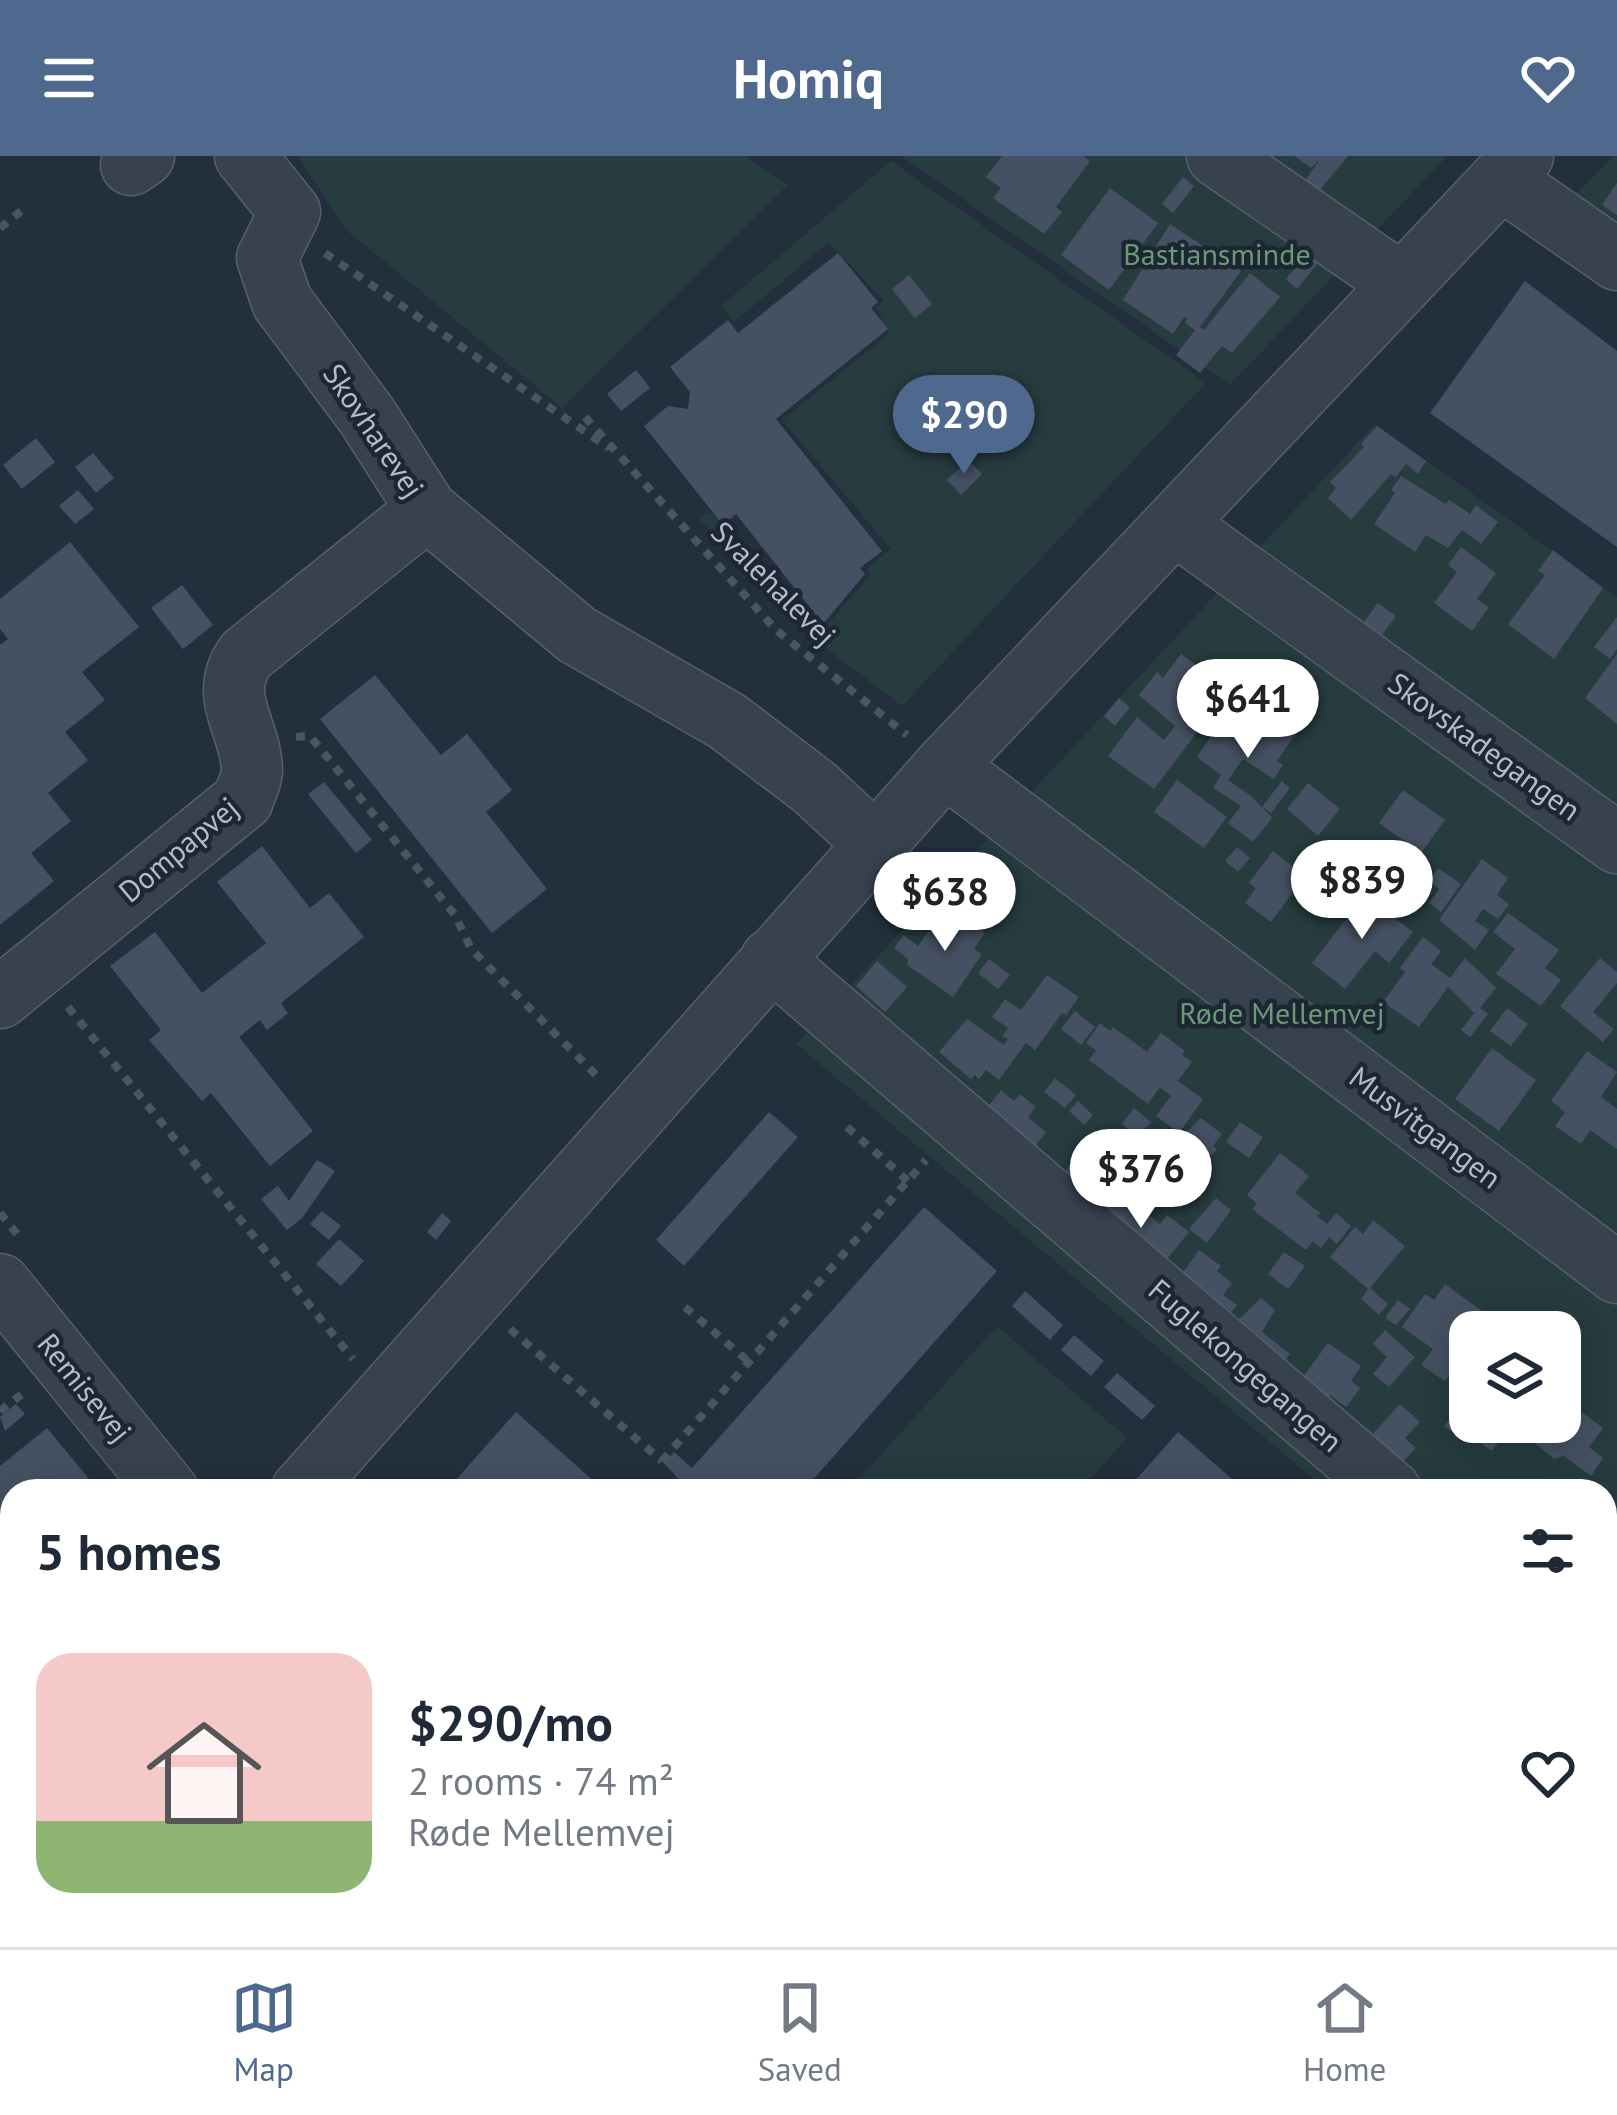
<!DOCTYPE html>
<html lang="en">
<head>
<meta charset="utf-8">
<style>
	body { margin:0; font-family:"PT Sans",sans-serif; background:#f2f2f3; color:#1f2937; height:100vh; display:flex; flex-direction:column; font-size:45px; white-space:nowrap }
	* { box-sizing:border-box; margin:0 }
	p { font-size:39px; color:#747a83 }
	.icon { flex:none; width:66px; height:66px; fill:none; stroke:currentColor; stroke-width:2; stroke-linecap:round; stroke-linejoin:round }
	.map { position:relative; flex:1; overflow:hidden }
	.details { position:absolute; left:0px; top:1323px; width:1617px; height:468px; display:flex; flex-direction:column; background:#fff; border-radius:36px 36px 0 0; box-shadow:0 6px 30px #0003 }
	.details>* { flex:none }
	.controls { position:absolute; left:1449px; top:1155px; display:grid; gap:24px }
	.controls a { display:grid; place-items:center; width:132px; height:132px; border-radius:24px; background:#fff; box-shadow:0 6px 30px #0003; font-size:60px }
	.price { position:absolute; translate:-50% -102px; padding:0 27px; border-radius:42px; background:#fff; color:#222; font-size:39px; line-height:78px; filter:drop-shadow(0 3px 6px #0008) }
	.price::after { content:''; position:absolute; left:50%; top:72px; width:36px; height:27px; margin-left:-18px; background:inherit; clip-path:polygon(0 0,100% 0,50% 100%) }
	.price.on { background:#4f688e; color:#fff }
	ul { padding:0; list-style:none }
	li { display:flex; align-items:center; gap:36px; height:300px; padding:0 36px }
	li span { display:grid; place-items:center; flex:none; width:336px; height:240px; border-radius:36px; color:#555 }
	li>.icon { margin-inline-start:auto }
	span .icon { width:144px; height:144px; fill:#fffc; stroke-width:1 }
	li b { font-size:51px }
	h2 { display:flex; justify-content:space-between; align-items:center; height:144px; padding:0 36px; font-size:51px }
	header { display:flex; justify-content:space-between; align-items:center; height:156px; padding:0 36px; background:#4f688e; color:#fff; font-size:54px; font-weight:800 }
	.menu { display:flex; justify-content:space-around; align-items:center; height:168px; border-top:3px solid #e0e1e3; background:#fff; font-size:33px; color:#747a83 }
	.menu a { display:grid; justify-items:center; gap:6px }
	.menu .on { color:#4f688e }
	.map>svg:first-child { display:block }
</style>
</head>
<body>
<header><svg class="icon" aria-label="menu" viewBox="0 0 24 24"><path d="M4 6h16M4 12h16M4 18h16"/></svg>Homiq<svg class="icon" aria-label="heart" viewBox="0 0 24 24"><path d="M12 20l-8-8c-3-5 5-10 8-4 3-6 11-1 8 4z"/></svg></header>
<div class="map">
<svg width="1617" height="1791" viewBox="0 0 1617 1791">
	<rect width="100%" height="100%" fill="#242f3e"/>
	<path fill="#263c3f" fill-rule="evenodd" d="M 298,0 L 745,0 L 788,29 L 562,252 L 345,73 Z
		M 901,0 L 1447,0 L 1230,229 Z
		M 1613,0 L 1617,0 L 1617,69 L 1574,39 Z
		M 891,5 L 1206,227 L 902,550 L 815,484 L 757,433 L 699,362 L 705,357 L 714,359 L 822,475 L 870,419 L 866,413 L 891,393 L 782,264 L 889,178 L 876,151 L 884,145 L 829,86 L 734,166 L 721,150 Z
		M 1375,268 L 1617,441 L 1617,1579 L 1605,1568 L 1605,1335 L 1328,1335 L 796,888 ZM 1470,1176 L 1560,1176 L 1560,1266 L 1470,1266 Z
		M 997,1170 L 1127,1282 L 1080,1335 L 848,1335 Z"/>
	<path fill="#455162" d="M 1002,0 L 1083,0 L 1090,5 L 1056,51 L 1062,56 L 1044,78 L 993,42 L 1001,32 L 986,21 Z
		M 1294,0 L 1348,0 L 1319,35 L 1305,25 L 1320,3 L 1311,12 Z
		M 1183,21 L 1194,30 L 1173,57 L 1162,48 Z
		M 1617,27 L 1617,59 L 1602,49 Z
		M 1110,32 L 1158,67 L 1109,134 L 1061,99 Z
		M 1170,68 L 1241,115 L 1200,171 L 1204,174 L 1250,117 L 1280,141 L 1232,197 L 1222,190 L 1200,217 L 1176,199 L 1195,174 L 1185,167 L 1187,163 L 1184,161 L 1173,178 L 1123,144 Z
		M 1314,88 L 1326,97 L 1297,133 L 1286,123 Z
		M 838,97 L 878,146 L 871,152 L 888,173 L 776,263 L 882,395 L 860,412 L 865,418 L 823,468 L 736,358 L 723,369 L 644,270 L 668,250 L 688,253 L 690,236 L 670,211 L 728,164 L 738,177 Z
		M 909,119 L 932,148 L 915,162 L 892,133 Z
		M 1525,125 L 1617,195 L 1617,391 L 1430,257 Z
		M 636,214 L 650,232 L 621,255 L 607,238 Z
		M 1377,270 L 1426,305 L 1418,318 L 1406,308 L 1396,321 L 1391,318 L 1351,364 L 1328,342 L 1336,332 L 1330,326 L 1364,291 L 1361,288 Z
		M 36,282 L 55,306 L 22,333 L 3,309 Z
		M 93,297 L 114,322 L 96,337 L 75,311 Z
		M 968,304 L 982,318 L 961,339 L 947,324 Z
		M 1401,320 L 1446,348 L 1449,344 L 1470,358 L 1476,349 L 1498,366 L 1481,388 L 1462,374 L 1448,392 L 1426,379 L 1415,396 L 1374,368 L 1395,337 L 1391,334 Z
		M 78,334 L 94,353 L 75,368 L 59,350 Z
		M 70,386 L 139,471 L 82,516 L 105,544 L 65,576 L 88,604 L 48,637 L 71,665 L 31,697 L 54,725 L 0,769 L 0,489 L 8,483 L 0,473 L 0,443 Z
		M 1461,391 L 1496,417 L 1477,443 L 1489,451 L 1472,475 L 1434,447 L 1457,416 L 1448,409 Z
		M 1553,394 L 1603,432 L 1554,503 L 1508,468 L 1545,419 L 1538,415 Z
		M 182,429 L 213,469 L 183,493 L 151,452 Z
		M 1378,447 L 1396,460 L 1379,483 L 1361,470 Z
		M 1617,461 L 1617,493 L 1610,503 L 1594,491 Z
		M 1181,498 L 1215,523 L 1205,536 L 1211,545 L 1223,529 L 1239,538 L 1226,557 L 1217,550 L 1154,633 L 1108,600 L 1137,561 L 1164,584 L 1175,570 L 1139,539 L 1157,516 L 1163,522 Z
		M 1617,498 L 1617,568 L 1585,542 Z
		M 375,519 L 441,599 L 467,578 L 512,634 L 486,656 L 547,733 L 492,777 L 320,563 Z
		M 1119,542 L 1130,551 L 1115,570 L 1104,560 Z
		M 1255,545 L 1298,574 L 1277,605 L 1283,609 L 1274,623 L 1243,603 L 1228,624 L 1250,639 L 1272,662 L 1253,686 L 1228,667 L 1241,650 L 1213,632 L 1221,619 L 1197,601 L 1219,568 L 1233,577 Z
		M 1177,624 L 1227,661 L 1204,692 L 1154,656 Z
		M 1282,625 L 1290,632 L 1271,657 L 1262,651 Z
		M 324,626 L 372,684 L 356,697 L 308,638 Z
		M 1308,627 L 1340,653 L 1318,680 L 1287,653 Z
		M 1403,634 L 1445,664 L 1421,697 L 1379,667 Z
		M 262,690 L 310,752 L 329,737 L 364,781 L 281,847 L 288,857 L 267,874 L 260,864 L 239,881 L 313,975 L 270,1010 L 211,937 L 202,945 L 149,884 L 161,874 L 110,810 L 155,776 L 202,837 L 266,787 L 217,726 Z
		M 1237,691 L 1250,702 L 1238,716 L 1225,705 Z
		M 1273,695 L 1305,720 L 1271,766 L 1245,747 L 1256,732 L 1249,727 Z
		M 1482,703 L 1508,722 L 1497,739 L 1509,748 L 1498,763 L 1483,753 L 1475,765 L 1489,774 L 1475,794 L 1439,764 Z
		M 1438,712 L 1461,728 L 1441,756 L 1429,747 L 1439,733 L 1429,725 Z
		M 1344,714 L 1359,724 L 1342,749 L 1327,739 Z
		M 1365,739 L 1413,776 L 1389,807 L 1375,795 L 1345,833 L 1312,807 Z
		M 958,757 L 985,777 L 974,793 L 982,798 L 953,841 L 907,809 L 908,803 L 894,792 L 904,779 L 918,790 L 935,766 L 947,774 Z
		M 1508,757 L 1559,794 L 1545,812 L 1561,824 L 1541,850 L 1496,818 L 1515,793 L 1493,776 Z
		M 1423,781 L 1441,795 L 1431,808 L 1450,822 L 1465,802 L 1496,832 L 1480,852 L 1488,858 L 1470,881 L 1461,874 L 1474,857 L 1448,831 L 1419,871 L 1383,846 L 1405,816 L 1400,812 Z
		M 1600,802 L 1617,816 L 1617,827 L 1593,856 L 1614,873 L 1603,886 L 1560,850 Z
		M 989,803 L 1010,819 L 998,833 L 978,817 Z
		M 877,805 L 907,831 L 885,856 L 856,830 Z
		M 1047,819 L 1079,841 L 1066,859 L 1062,857 L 1035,894 L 1026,887 L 999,924 L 986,914 L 979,923 L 975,919 L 971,923 L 939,896 L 967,863 L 1004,889 L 1008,883 L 1002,880 L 1008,872 L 992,861 L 1005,843 L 1021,854 Z
		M 1507,852 L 1528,868 L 1511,890 L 1490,875 Z
		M 1075,855 L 1095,871 L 1081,889 L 1061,873 Z
		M 1100,867 L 1110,875 L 1113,871 L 1147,896 L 1161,877 L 1185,895 L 1182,899 L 1192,906 L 1178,925 L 1203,943 L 1179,977 L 1156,960 L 1171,940 L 1160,931 L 1148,948 L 1089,904 L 1096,894 L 1086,887 Z
		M 1492,892 L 1536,924 L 1499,975 L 1455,943 Z
		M 1587,895 L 1617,916 L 1601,941 L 1617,953 L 1617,993 L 1590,974 L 1581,988 L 1555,970 L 1565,956 L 1551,945 Z
		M 1055,922 L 1076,939 L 1065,952 L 1044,936 Z
		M 1001,934 L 1014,945 L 1020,938 L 1036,951 L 1028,961 L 1046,976 L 1026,1002 L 978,963 Z
		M 1078,945 L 1093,959 L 1084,969 L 1069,955 Z
		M 1134,952 L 1151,966 L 1138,982 L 1122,968 Z
		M 769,956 L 798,981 L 684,1110 L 656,1084 Z
		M 1201,962 L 1222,978 L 1213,990 L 1217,993 L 1192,1024 L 1166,1003 L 1173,992 L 1160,982 L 1167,973 L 1180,983 Z
		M 1240,966 L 1263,981 L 1249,1002 L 1226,986 Z
		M 1094,978 L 1116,996 L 1097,1021 L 1103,1028 L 1083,1053 L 1053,1030 Z
		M 1145,985 L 1163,999 L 1142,1030 L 1123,1017 Z
		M 1280,997 L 1309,1020 L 1295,1037 L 1320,1057 L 1317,1060 L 1327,1068 L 1336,1057 L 1351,1070 L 1337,1088 L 1329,1081 L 1321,1092 L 1313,1085 L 1306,1094 L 1252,1053 L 1257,1048 L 1247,1039 Z
		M 317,1004 L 335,1015 L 302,1062 L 287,1074 L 261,1043 L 278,1030 L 289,1045 Z
		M 1119,1035 L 1160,1068 L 1167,1059 L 1189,1076 L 1158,1114 L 1093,1067 Z
		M 1216,1042 L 1231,1054 L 1207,1087 L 1189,1073 Z
		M 924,1051 L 997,1115 L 803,1335 L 672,1335 L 680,1325 L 664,1307 L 674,1296 L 692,1312 Z
		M 322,1055 L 341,1070 L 329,1084 L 310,1068 Z
		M 442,1057 L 451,1065 L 436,1084 L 427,1076 Z
		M 1373,1064 L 1405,1090 L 1370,1132 L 1388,1148 L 1379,1159 L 1361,1143 L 1368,1133 L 1330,1101 L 1355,1071 L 1363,1078 Z
		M 339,1083 L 364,1105 L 341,1130 L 316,1108 Z
		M 1199,1094 L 1221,1110 L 1217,1115 L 1232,1127 L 1223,1139 L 1237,1149 L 1221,1169 L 1172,1132 Z
		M 1284,1096 L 1305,1110 L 1288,1133 L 1268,1118 Z
		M 1445,1128 L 1489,1160 L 1478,1176 L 1470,1176 L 1470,1188 L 1445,1225 L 1421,1209 L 1433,1193 L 1402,1171 L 1425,1138 L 1434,1144 Z
		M 1025,1135 L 1063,1169 L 1050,1184 L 1012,1150 Z
		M 1261,1142 L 1275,1154 L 1262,1176 L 1290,1198 L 1274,1217 L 1225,1177 Z
		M 1398,1144 L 1410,1153 L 1396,1169 L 1385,1162 Z
		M 1385,1174 L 1415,1201 L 1389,1231 L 1373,1218 L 1387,1201 L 1373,1188 Z
		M 1074,1179 L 1104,1205 L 1091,1220 L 1061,1194 Z
		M 1328,1187 L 1361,1210 L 1351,1225 L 1360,1232 L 1346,1251 L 1330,1239 L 1317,1257 L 1291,1237 Z
		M 1470,1202 L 1470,1266 L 1476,1266 L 1463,1284 L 1444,1270 L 1468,1243 L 1449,1226 Z
		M 1117,1217 L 1155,1250 L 1142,1264 L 1104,1231 Z
		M 16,1248 L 25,1258 L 5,1275 L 0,1261 Z
		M 1400,1248 L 1420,1266 L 1405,1282 L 1416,1292 L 1390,1320 L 1359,1293 Z
		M 1572,1249 L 1603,1272 L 1589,1291 L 1603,1302 L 1591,1320 L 1564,1300 L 1554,1303 L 1532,1285 L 1544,1268 L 1553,1275 Z
		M 516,1256 L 605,1335 L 446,1335 Z
		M 1484,1266 L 1492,1266 L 1506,1276 L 1492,1295 L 1473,1282 Z
		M 47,1272 L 99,1335 L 12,1335 L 12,1391 L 0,1401 L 0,1310 Z
		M 1178,1276 L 1246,1335 L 1126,1335 Z
		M 1617,1685 L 1617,1786 L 1612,1791 L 1523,1791 L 1534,1779 L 1605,1779 L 1605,1699 Z
		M 44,1779 L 150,1779 L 163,1791 L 42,1791 L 38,1786 Z
		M 364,1779 L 378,1779 L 390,1791 L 351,1791 Z
		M 408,1779 L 445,1779 L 432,1791 L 420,1791 Z
		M 453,1779 L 515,1779 L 503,1791 L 465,1791 Z
		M 959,1779 L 1107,1779 L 1121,1791 L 972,1791 Z
		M 1197,1779 L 1354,1779 L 1344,1791 L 1187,1791 Z"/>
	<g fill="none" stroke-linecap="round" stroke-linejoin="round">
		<g stroke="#565f6c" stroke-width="63">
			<path id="minor" d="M 245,0 L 290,56 L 267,102 L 282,146 L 367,260 L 427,354 L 577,479 L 727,565 L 815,632 L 875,688
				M 1217,0 L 1402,128
				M 131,9 L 144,0
				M 1501,23 L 1617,104
				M 1176,369 L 1617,687
				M 945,610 L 1617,1117
				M 771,803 L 1391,1335
				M 0,842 L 243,644 C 245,636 252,624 252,615 C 252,573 216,540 246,499 L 427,354
				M 0,1128 L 168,1335
				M 301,1335 L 945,610 L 1523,0
				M 1605,1519 L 1617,1529
				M 0,1663 L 12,1651
				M 677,1779 L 694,1791
				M 1415,1791 L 1426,1779"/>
		</g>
		<path stroke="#44595c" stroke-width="8" stroke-dasharray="9 9" stroke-linecap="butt" d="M 0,72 L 26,51
			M 325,97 L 609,292
			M 585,261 L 776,474 L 907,579
			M 296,581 L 310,580 L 455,759 L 471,793 L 600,923
			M 68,851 L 353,1203
			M 847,971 L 908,1025
			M 0,1057 L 17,1078
			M 685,1151 L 749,1206
			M 510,1173 L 662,1305
			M 0,1255 L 22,1238
			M 662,1305 L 926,1004
			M 1605,1395 L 1617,1378
			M 1605,1582 L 1617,1592"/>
		<use href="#minor" stroke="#38414e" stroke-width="60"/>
	</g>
	<g text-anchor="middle" stroke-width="9" stroke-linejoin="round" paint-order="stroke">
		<g font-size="30" fill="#6b9a76" stroke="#1d2633">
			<text x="1217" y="109">Bastiansminde</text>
			<text x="1282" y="868">Røde Mellemvej</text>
		</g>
		<g font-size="30" fill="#b4bcc9" stroke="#1d2633">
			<text transform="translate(373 275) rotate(56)" y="10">Skovharevej</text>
			<text transform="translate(773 428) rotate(45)" y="10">Svalehalevej</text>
			<text transform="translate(1484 591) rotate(36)" y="10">Skovskadegangen</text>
			<text transform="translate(179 694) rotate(-40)" y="10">Dompapvej</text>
			<text transform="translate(1425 972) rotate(37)" y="10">Musvitgangen</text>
			<text transform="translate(1245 1210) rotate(41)" y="10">Fuglekongegangen</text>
			<text transform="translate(84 1232) rotate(51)" y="10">Remisevej</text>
		</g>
	</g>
</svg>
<div class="controls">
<a><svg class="icon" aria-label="layers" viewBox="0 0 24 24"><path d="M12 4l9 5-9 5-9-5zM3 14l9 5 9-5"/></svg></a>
</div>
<b class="price on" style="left:964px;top:321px">$290</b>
<b class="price" style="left:1248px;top:605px">$641</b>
<b class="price" style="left:1362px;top:786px">$839</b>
<b class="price" style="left:945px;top:798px">$638</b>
<b class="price" style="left:1141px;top:1075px">$376</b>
<section class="details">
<h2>5 homes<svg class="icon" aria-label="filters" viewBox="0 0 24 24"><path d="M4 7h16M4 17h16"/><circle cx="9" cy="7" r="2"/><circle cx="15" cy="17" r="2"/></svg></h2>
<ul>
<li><span style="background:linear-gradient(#f6c9c9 70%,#8fb573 0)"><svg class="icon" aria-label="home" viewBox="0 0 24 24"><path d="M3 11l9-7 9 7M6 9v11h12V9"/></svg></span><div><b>$290/mo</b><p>2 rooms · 74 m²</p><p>Røde Mellemvej</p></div><svg class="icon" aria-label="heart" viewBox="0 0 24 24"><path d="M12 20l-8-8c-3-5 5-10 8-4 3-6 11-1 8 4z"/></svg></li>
</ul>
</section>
</div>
<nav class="menu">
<a class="on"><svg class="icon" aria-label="map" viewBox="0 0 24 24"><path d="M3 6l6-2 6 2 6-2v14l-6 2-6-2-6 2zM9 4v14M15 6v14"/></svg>Map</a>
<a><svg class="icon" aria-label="saved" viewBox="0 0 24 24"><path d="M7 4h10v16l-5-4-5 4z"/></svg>Saved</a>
<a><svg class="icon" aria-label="home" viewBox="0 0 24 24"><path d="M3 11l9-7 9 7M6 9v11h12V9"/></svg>Home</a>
</nav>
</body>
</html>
